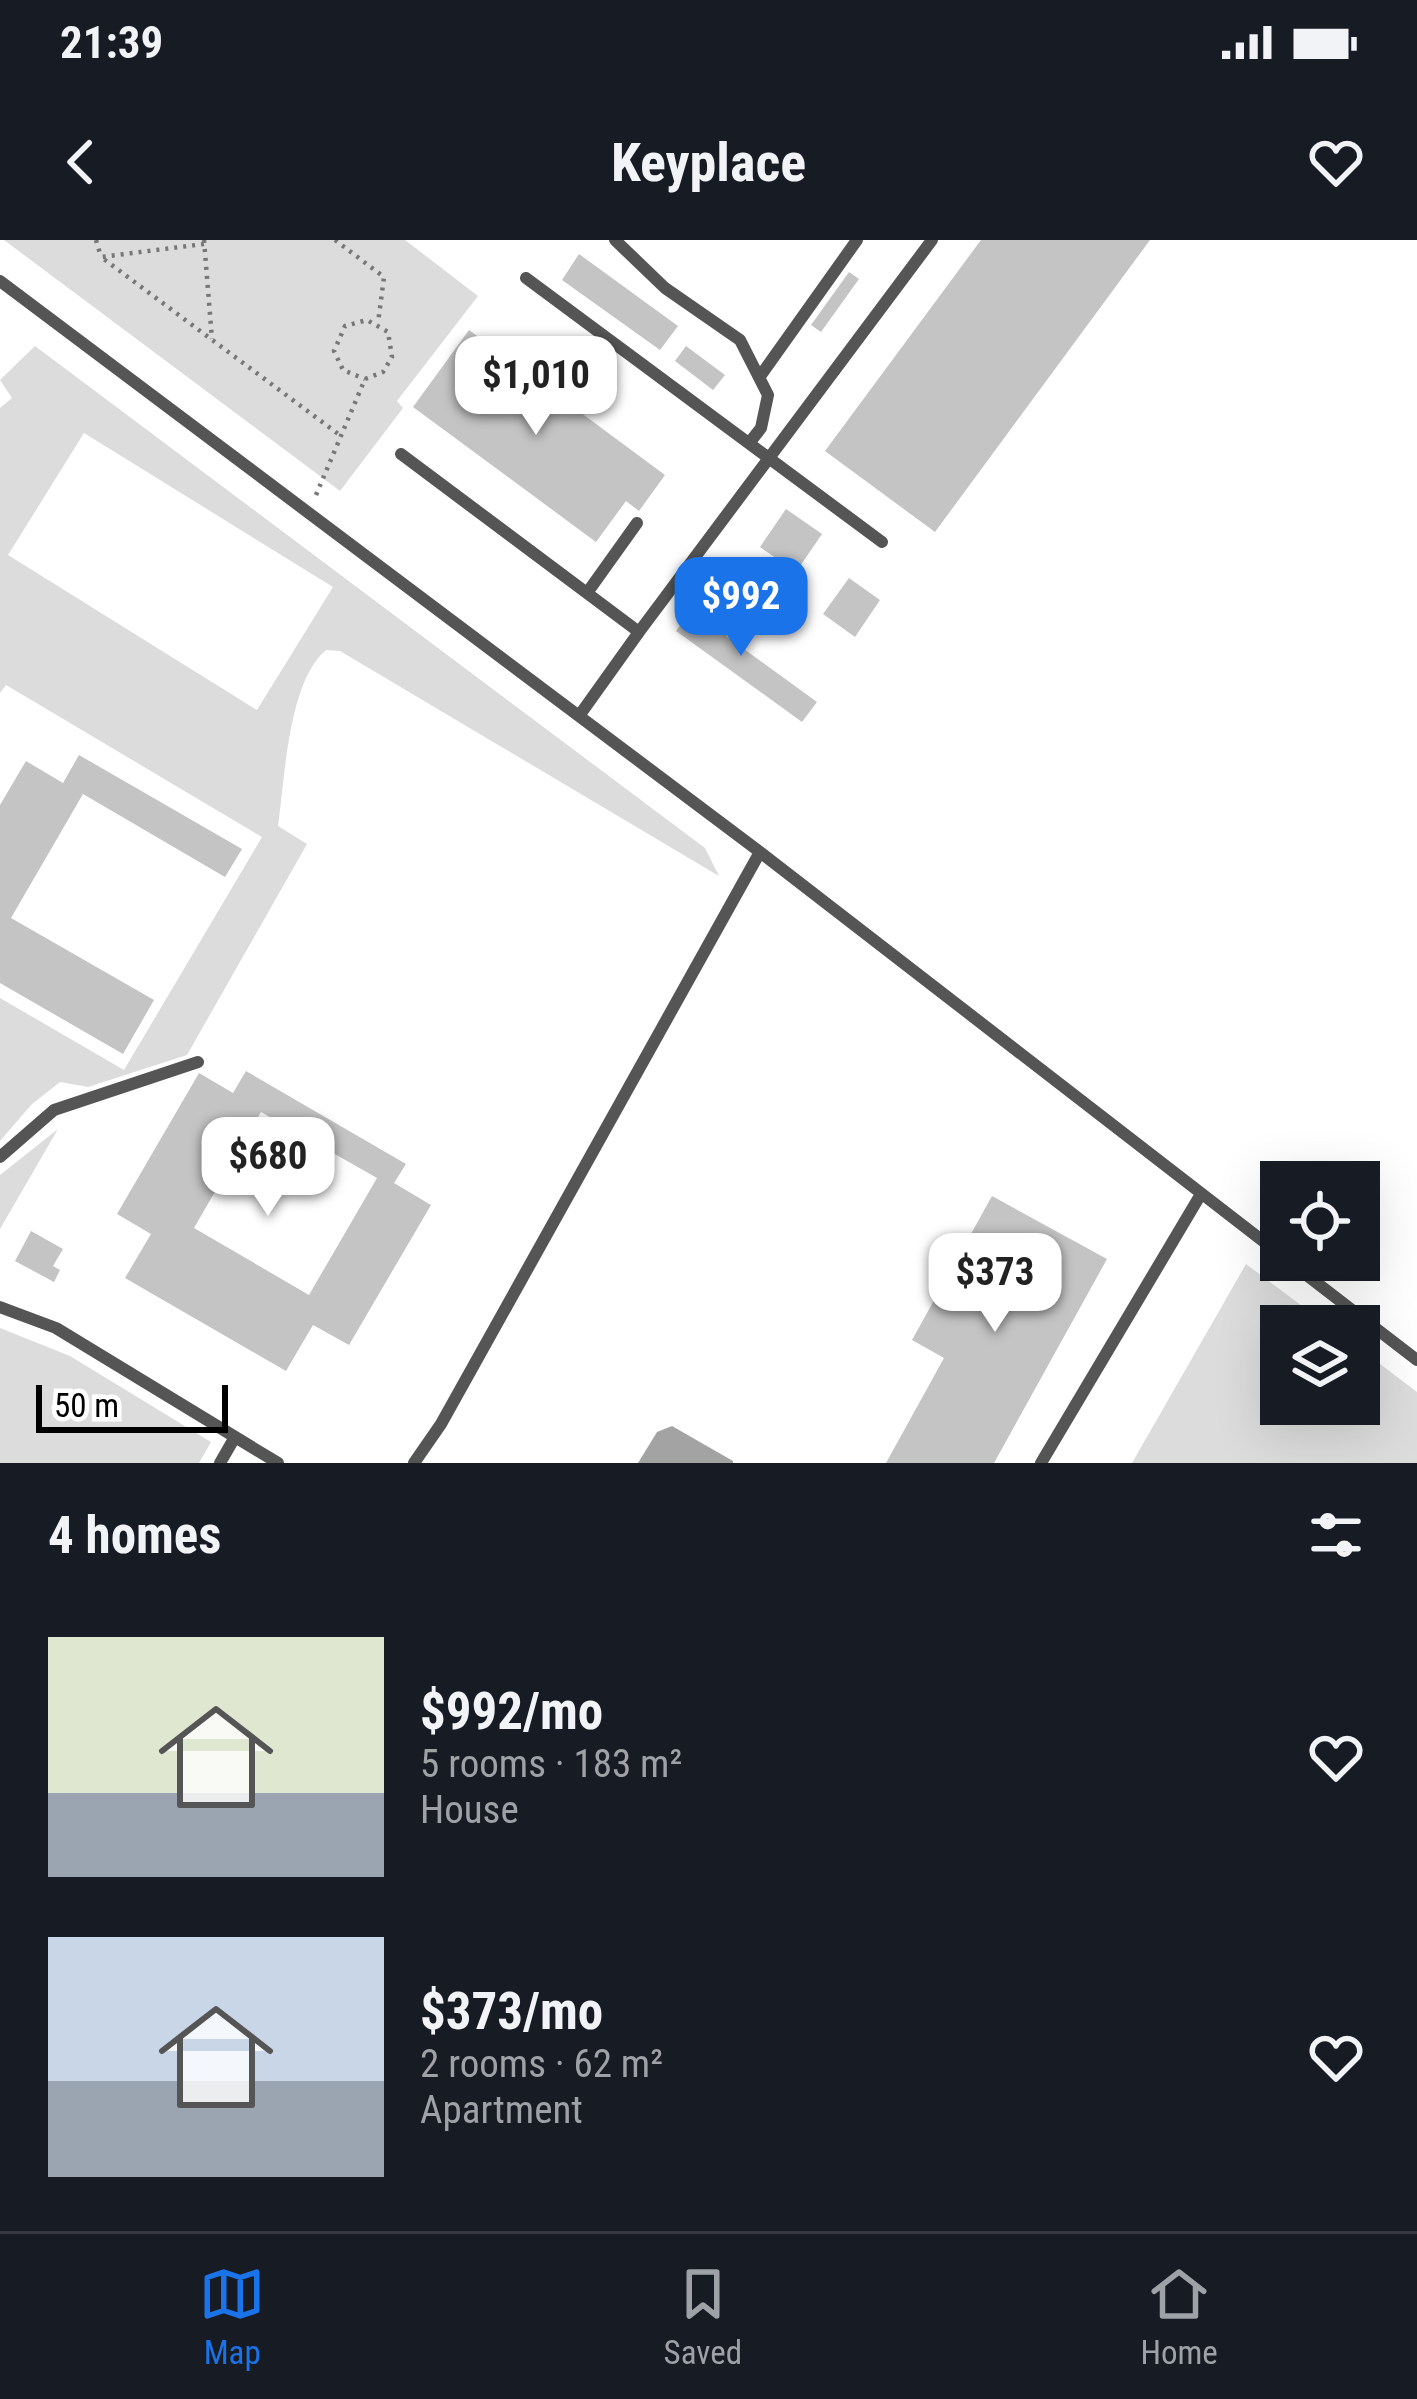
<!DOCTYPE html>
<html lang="en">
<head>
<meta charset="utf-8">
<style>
	body { margin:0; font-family:"Roboto Condensed",sans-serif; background:#242831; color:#f1f3f6; height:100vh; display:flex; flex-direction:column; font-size:45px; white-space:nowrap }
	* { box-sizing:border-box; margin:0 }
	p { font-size:39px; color:#9ea1a6 }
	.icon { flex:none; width:66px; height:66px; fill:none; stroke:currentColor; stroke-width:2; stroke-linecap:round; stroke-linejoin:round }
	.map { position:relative; height:1223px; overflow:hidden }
	.drawer { display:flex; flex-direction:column; background:#171b24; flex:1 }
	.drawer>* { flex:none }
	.tools { position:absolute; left:1260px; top:921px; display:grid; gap:24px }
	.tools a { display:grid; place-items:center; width:120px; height:120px; border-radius:0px; background:#171b24; box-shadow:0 12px 48px #0002; font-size:60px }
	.scale { position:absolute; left:36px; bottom:30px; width:192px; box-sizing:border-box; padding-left:12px; border:6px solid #000; border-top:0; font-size:33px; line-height:42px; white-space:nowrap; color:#000; -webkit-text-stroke:9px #fff; paint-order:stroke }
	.price { position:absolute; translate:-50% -102px; padding:0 27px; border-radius:24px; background:#fff; color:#222; font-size:39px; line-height:78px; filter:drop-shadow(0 3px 6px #0008) }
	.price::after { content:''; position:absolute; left:50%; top:72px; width:36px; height:27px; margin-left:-18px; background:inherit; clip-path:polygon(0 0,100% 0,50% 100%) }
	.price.selected { background:#1a73e8; color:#fff }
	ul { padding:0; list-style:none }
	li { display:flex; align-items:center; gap:36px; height:300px; padding:0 48px }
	li span { display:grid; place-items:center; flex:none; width:336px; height:240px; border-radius:0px; color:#555 }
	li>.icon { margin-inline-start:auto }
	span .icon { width:144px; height:144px; fill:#fffc; stroke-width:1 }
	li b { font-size:51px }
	h2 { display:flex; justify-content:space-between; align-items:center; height:144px; padding:0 48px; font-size:51px }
	.status { display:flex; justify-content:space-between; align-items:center; height:84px; padding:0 60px; background:#171b24; direction:ltr }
	.status svg { height:33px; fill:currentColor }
	header { display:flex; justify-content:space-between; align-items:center; height:156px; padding:0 48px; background:#171b24; font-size:54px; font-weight:700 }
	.tab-bar { display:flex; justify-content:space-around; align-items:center; height:168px; border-top:3px solid #363941; background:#171b24; font-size:33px; color:#9ea1a6 }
	.tab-bar a { display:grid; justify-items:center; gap:6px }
	.tab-bar .selected { color:#1a73e8 }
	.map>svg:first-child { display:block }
</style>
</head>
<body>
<div class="status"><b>21:39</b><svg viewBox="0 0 49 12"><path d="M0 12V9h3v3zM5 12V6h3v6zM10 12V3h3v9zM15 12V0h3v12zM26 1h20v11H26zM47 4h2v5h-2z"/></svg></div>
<header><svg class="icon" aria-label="back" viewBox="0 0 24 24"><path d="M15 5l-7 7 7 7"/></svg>Keyplace<svg class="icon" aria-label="heart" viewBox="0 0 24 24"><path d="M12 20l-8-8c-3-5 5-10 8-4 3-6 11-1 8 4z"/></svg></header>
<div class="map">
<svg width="1417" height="1223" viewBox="0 0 1417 1223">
	<rect width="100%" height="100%" fill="#fff"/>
	<path fill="#dcdcdc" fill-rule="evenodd" d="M 4,0 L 405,0 L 478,56 L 397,161 L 403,168 L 340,251 Z
		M 35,106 L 705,608 L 719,636 L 340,411 L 326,410 C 288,442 285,537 278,586 L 307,604 L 187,815 L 88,847 L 60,842 L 32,864 L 0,901 L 0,758 L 124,830 L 262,597 L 6,445 L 0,453 L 0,168 L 12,158 L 0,140 ZM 84,193 L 333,347 L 257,470 L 8,315 Z
		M 58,889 L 0,989 L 0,935 Z
		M 1246,1024 L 1329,1086 L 1281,1086 L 1281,1164 L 1359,1164 L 1359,1108 L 1417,1152 L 1417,1223 L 1132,1223 Z
		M 0,1088 L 70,1116 L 211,1202 L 199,1223 L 0,1223 Z"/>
	<path fill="#a3a3a3" d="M 672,1186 L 733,1221 L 733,1223 L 638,1223 L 657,1192 Z"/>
	<path fill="#c4c4c4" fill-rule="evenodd" d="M 981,0 L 1150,0 L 935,292 L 825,211 Z
		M 579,14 L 678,86 L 660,110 L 562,40 Z
		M 849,32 L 859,39 L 821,92 L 811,85 Z
		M 469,90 L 665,235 L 639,271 L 626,261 L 596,302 L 413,167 Z
		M 686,106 L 725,135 L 713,150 L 675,121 Z
		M 786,269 L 822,294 L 796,332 L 760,307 Z
		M 849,338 L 880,360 L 855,397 L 823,374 Z
		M 700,358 L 735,384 L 726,396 L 817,462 L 802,482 L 676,391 Z
		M 79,515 L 242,609 L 225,637 L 83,554 L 11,678 L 154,760 L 123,814 L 0,743 L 0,565 L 26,521 L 63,543 Z
		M 246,831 L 406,924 L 394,943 L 431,965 L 349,1105 L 313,1085 L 286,1131 L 125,1038 L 151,994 L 117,974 L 199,833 L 233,853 ZM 261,872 L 377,938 L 309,1055 L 194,988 Z
		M 992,956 L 1107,1019 L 994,1223 L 886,1223 L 944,1118 L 912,1100 Z
		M 31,991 L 63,1009 L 53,1026 L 60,1030 L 54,1042 L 15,1021 Z"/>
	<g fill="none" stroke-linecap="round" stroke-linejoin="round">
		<path stroke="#777" stroke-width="4.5" stroke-dasharray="3 6" stroke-linecap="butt" d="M 96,0 L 101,17
			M 204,0 L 212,99
			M 335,0 L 384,37 L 378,83
			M 204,4 L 101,17 L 341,196
			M 316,255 L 365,139 L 383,132 L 392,117 L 388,92 L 367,80 L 345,86 L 334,111 L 343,130 L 365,139"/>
		<path stroke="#555" stroke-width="12" d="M 615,0 L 665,48 L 740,100 L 768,155 L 761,188 L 750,202
			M 526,38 L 882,302
			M 0,41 L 760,612 L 1281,1015
			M 761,135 L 857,0
			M 401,214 L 639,392 L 579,476
			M 587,353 L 637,283
			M 639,392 L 932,0
			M 0,917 L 54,870 L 198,822
			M 1287,1020 L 1417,1120
			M 0,1067 L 56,1088 L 278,1223
			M 220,1223 L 235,1197
			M 414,1223 L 441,1184 L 760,612
			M 1041,1223 L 1201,954"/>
	</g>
</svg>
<div class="tools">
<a><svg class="icon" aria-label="locate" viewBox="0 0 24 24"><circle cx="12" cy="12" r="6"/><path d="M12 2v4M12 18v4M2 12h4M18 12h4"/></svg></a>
<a><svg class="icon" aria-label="layers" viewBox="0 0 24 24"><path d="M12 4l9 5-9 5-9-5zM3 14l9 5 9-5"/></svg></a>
</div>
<div class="scale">50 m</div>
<b class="price" style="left:536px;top:198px">$1,010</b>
<b class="price selected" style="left:741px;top:419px">$992</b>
<b class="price" style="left:268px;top:979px">$680</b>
<b class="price" style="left:995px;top:1095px">$373</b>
</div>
<section class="drawer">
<h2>4 homes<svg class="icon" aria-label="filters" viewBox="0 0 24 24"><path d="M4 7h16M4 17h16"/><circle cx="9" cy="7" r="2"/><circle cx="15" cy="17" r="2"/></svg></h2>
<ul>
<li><span style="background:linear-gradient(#dfe7d0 65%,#9aa5b1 0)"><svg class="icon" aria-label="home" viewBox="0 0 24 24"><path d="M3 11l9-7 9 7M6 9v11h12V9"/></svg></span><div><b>$992/mo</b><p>5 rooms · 183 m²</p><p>House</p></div><svg class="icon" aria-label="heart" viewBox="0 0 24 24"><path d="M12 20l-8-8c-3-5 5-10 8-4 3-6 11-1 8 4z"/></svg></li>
<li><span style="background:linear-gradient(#c9d6e8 60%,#9aa5b1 0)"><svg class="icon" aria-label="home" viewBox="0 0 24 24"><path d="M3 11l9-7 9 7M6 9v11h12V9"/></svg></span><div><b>$373/mo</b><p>2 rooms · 62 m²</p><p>Apartment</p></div><svg class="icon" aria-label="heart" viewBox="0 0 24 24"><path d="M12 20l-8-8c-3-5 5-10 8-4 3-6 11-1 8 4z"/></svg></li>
</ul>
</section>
<nav class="tab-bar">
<a class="selected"><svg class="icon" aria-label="map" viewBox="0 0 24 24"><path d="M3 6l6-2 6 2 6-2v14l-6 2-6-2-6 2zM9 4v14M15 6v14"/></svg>Map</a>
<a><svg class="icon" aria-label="saved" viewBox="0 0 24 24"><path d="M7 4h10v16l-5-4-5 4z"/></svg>Saved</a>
<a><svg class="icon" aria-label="home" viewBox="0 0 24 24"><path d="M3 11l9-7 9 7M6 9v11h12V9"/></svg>Home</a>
</nav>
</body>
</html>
